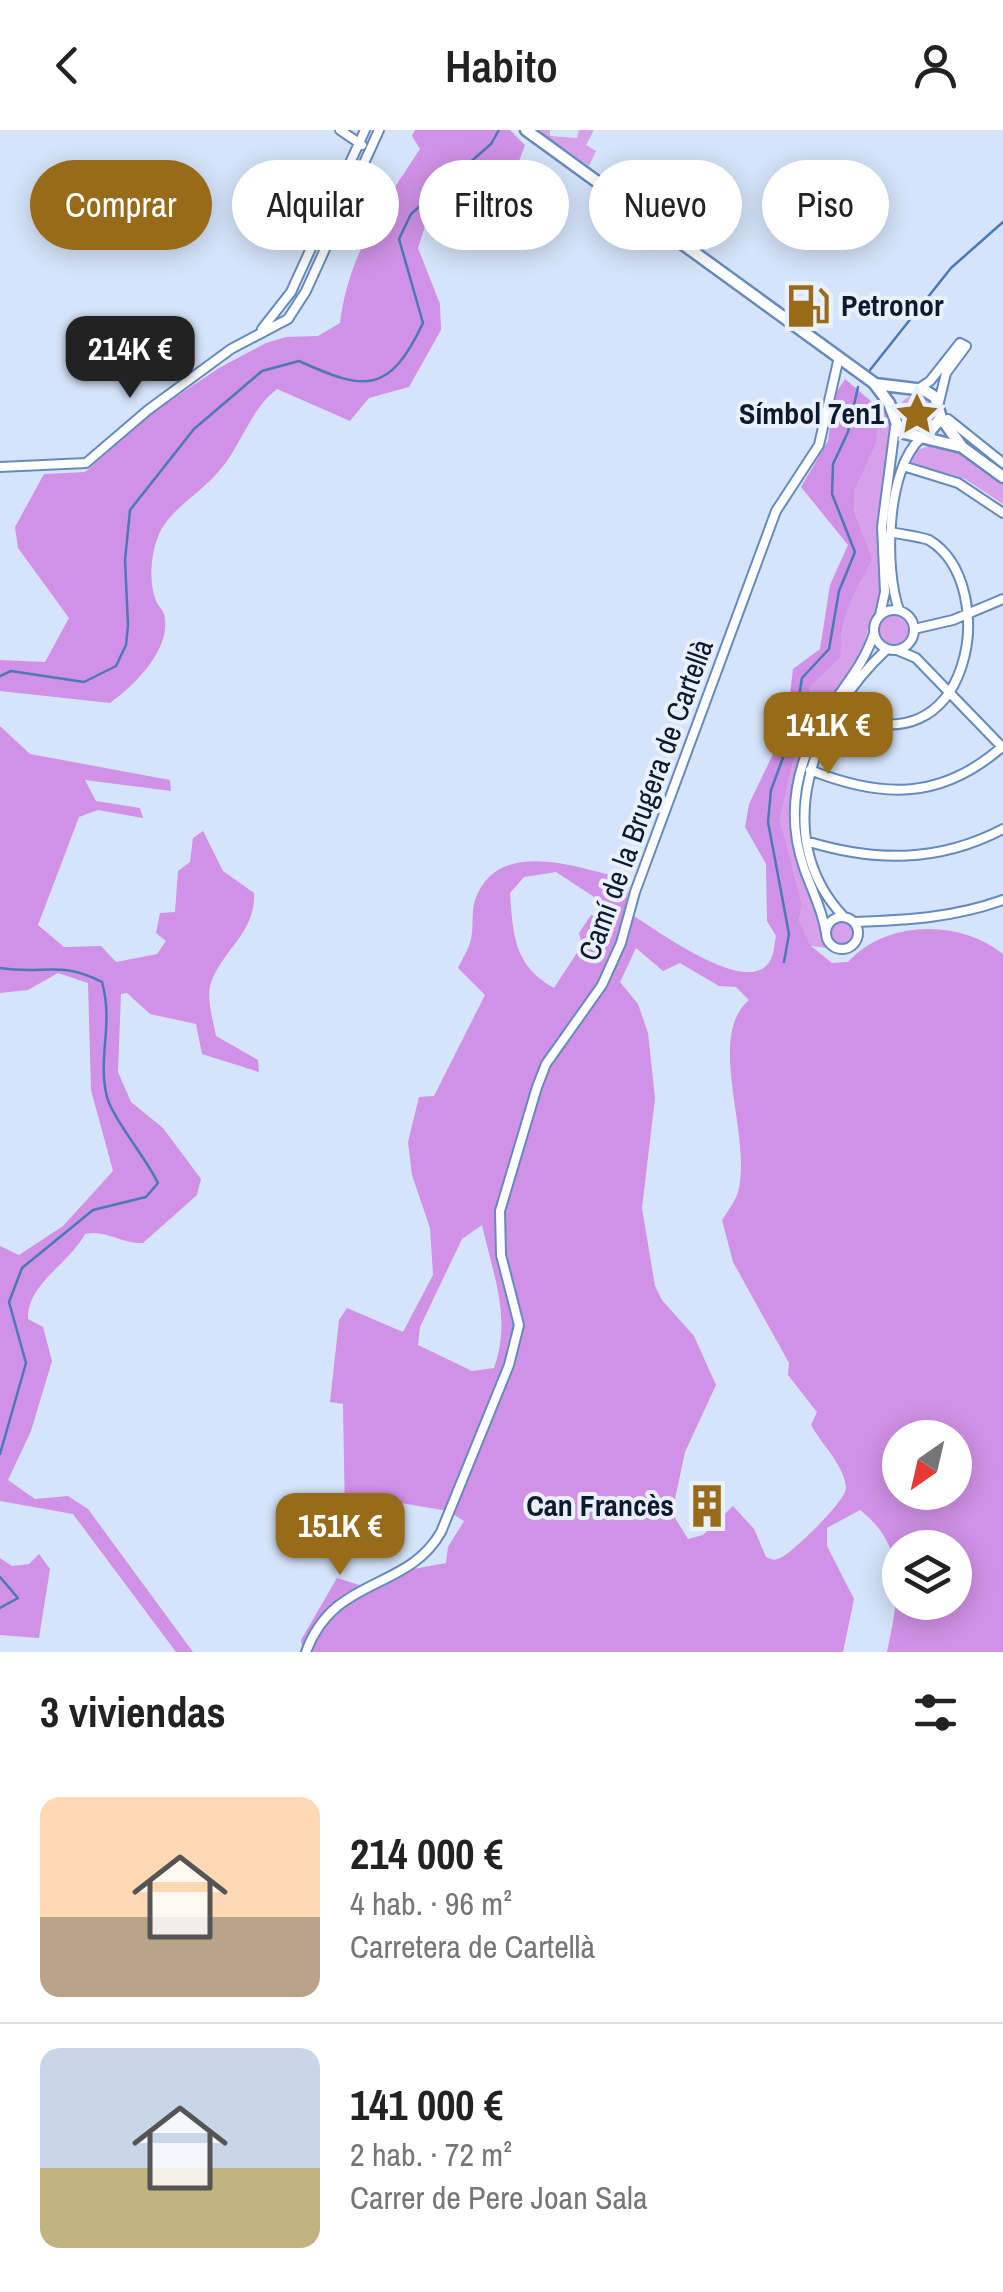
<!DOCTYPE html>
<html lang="es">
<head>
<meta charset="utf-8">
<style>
	body { margin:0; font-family:"Archivo Narrow",sans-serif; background:#f2f2f2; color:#222; height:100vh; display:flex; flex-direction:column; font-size:38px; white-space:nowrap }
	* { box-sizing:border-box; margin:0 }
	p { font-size:32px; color:#767676 }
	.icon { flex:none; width:55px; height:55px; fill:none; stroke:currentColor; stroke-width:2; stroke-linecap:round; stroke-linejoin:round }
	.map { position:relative; height:1522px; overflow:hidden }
	.side { display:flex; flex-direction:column; background:#fff; flex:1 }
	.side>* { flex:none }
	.guide { position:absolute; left:30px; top:30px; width:945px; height:90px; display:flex; gap:20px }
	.needle { width:65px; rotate:214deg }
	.buttons { position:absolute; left:882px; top:1290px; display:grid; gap:20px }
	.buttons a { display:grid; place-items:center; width:90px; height:90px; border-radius:50%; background:#fff; box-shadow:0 5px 25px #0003; font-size:50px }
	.price { position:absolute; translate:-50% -85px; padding:0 22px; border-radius:20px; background:#976b19; color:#fff; font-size:32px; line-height:65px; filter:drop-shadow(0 2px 5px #0008) }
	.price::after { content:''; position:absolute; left:50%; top:60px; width:30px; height:22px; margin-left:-15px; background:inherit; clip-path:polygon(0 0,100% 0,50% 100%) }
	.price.on { background:#222; color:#fff }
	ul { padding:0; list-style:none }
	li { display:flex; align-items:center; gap:30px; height:250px; padding:0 40px }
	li+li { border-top:2px solid #e0e0e0 }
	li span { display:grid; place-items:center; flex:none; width:280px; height:200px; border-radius:20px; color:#555 }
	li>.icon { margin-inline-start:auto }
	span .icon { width:120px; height:120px; fill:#fffc; stroke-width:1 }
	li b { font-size:42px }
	h2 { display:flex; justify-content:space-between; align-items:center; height:120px; padding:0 40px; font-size:42px }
	.chip { padding:0 35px; border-radius:45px; background:#fff; box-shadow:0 5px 25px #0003; font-size:35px; line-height:90px }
	.chip.on { background:#976b19; color:#fff }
	header { display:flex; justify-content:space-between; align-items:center; height:130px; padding:0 40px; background:#fff; font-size:45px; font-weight:600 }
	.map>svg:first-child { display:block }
</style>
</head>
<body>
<header><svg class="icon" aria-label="back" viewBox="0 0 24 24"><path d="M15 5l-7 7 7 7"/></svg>Habito<svg class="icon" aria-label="person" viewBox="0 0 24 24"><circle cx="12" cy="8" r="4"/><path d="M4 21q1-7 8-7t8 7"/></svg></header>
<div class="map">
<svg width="1003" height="1522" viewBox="0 0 1003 1522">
	<rect width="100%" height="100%" fill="#d5e4fa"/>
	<path fill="#d7a0ea" d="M 537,0 L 550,0 L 550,6 L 577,8 L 579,0 L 594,0 L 586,15 L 596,21 L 589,36 Z
		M 877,260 L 888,275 L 893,304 L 878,401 L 880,477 L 869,494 L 861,526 L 809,604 L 792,653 L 793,714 L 828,818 L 811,816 L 799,790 L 802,774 L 780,689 L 810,557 L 841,527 C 839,486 854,465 871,430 L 854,379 L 854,362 L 876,314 Z
		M898 284a19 19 0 1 1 38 0a19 19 0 1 1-38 0Z
		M 935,314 L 952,318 L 1003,354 L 1003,374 L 965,349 L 912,333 L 914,321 Z
		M878 500a15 15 0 1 1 30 0a15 15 0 1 1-30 0Z
		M832 803a11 11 0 1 1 22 0a11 11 0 1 1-22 0Z"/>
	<path fill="#d091e6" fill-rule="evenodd" d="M 415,0 L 510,0 L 525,15 L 516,39 L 489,34 L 426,93 L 418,118 L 440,174 L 441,200 L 409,257 L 369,268 L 350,291 L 277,259 C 249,281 242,315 219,341 C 203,361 171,379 160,402 C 151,421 148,451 156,471 C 158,476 162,479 164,484 C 173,518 134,556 110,573 L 0,561 L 0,530 L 45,532 L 69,488 L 18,418 L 15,397 L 44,344 L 85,342 L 155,281 L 219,238 L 266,213 L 286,207 L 318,206 L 340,193 C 348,126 383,75 420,19 L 412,6 Z
		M 845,249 L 879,278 L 876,314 L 854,362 L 854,380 L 872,430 C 854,465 839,486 841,527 L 810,557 L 780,689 L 802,774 L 799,790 L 811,816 L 832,833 L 848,832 C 886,790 959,789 1003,824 L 1003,1522 L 887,1522 C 898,1468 910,1419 860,1380 L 827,1398 L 827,1416 L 854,1469 L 843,1522 L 303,1522 L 301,1510 L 337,1448 L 372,1459 L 408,1440 L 446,1433 L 448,1417 L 464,1391 L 448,1381 L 401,1373 L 395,1386 L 360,1365 L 352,1389 L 345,1388 L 343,1274 L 330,1272 L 339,1190 L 347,1178 L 403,1202 L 433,1145 L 430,1098 L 412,1045 L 408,1012 L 419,967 L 434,966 L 485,865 L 458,838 C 462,829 469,819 471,809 C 474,797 471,782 475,770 C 498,705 582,739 629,750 L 626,781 C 653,797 738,862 766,836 C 774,829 774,816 776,806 L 767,791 L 766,734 L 745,697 L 749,674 L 786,597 L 793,539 L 820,519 L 830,455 L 848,415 L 801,357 L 828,311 L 834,266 ZM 556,742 L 611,778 L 602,789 L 591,785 L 579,803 L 582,815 L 554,858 C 514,836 513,805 510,763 L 524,747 ZM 636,818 L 663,841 L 680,833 L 719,856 L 736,857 L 749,870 C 705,907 753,1007 738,1062 C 735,1072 727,1082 722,1090 L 733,1132 L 789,1233 L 788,1245 L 817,1282 L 811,1295 C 822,1315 845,1336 846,1358 C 847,1370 793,1422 782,1427 C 774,1431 774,1430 766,1427 L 754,1399 L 733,1376 L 703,1405 L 688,1409 L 672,1383 L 685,1322 L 716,1255 L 694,1206 L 662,1170 L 655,1156 L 642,1078 L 655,968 L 648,903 L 638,874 L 620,852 ZM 482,1095 C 493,1145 512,1188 494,1238 L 472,1241 L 418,1215 L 420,1197 L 462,1109 ZM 900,1308 L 955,1308 L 955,1362 L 900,1362 ZM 900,1418 L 955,1418 L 955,1472 L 900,1472 Z
		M 0,596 L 30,624 L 170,650 L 171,661 L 85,650 L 96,671 L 140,678 L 143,688 L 98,680 L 79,687 L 38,795 L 64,817 L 101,816 L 116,832 L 157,824 L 166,811 L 156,803 L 160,783 L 175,782 L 178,741 L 190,732 L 193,708 L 203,701 L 223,741 L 254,763 C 256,801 225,818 212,850 C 205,865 213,890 216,906 L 258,930 L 259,942 L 202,924 L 196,894 L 150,884 L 127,863 L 121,864 L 118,942 L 131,972 L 163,998 L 201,1049 L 197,1065 L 143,1113 C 122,1114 105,1099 85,1104 C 69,1134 27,1154 28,1189 L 43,1197 L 52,1231 L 31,1301 L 8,1350 L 35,1369 L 68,1366 L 88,1379 L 193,1522 L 176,1522 L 73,1384 L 0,1371 L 0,1116 L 19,1125 L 63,1096 L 113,1041 L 91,960 L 88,853 L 58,843 L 28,860 L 0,863 Z
		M 39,1424 L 50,1439 L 39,1508 L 0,1505 L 0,1428 L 12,1436 L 29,1434 Z"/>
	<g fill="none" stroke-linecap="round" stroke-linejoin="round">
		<path stroke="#4c78b7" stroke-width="2.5" d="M 870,240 L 951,138 L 1003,92
			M 0,546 L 11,541 L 84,552 L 116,536 L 126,515 L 128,495 L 125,430 L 130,380 L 194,299 L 262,241 L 299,231 C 365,261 389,265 423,193 L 399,109 L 411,84 L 491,14 L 499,0
			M 784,832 L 789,804 L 768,692 L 771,660 L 794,598 L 802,548 L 829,519 L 839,461 L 855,422 L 832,364 L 833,334 L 848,302 L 858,257
			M 0,838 C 44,845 60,830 102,852 C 114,896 97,927 107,967 C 113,989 146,1028 158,1053 L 146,1067 L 93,1080 L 22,1138 L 9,1172 L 26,1233 L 0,1324
			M 0,1447 L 18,1468 L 0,1478"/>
		<g stroke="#678abc" stroke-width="12">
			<path id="street" d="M 340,0 L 362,15
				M 262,199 L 291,162 L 365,0
				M 918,259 L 930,251 L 960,213 L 966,216 L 946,243 L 939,272
				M 948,289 L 1003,333
				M 903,336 L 958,353 L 1003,383
				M 0,337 L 86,333 L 148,280 L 231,219 L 288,189 L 306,161 L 379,0
				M874 500a20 20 0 1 1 40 0a20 20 0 1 1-40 0Z
				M 899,480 C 884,439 886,339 921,308
				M 880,485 L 885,462 L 882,397 L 895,297
				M 914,499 L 953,490 L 1003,469
				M 897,520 L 916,528 L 1003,618
				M 839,580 C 971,648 1003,455 929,410 C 917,406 903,405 891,402
				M 810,640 C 883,669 942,670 1003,616
				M 806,711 C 874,732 938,733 1003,699
				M826 803a16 16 0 1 1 32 0a16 16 0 1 1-32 0Z
				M 844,787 C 767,706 814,586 887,519
				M 855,792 C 907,790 953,788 1003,770
				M 826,803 C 822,778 812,761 804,738 C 786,686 796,635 823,589 C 840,560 864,536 874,503
				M 306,1522 C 334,1445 407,1462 441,1402 L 509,1235 L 519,1195 L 501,1125 L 500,1081 L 537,957 L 546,934 L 602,855 L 621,813 L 635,762 L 776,381 L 819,315 L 839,227"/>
		</g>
		<g stroke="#678abc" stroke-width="15">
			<path id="secondary" d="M 526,0 L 874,253 L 889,273 L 900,302 L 962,317
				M 875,254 L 924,260 L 935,267 L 941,288 L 925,307
				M 942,289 L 962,317 L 1003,347"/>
		</g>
		<use href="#street" stroke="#fff" stroke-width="8"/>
		<use href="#secondary" stroke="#fff" stroke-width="10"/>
	</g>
	<defs>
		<g id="fuel-bare" transform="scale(3.45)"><path d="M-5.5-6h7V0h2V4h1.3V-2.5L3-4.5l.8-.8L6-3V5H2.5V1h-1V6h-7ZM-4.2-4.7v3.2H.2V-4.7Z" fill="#976b19" stroke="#e9f1fc" stroke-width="2.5" paint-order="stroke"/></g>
		<g id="sight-bare" transform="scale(3.45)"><path d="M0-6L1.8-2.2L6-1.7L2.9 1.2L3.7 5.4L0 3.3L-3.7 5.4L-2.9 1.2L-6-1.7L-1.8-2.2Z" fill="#976b19" stroke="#e9f1fc" stroke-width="2.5" paint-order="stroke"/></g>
		<g id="building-bare" transform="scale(3.45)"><path d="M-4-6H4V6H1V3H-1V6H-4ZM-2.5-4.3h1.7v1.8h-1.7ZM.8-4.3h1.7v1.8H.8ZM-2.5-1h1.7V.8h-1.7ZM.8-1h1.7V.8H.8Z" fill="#976b19" stroke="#e9f1fc" stroke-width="2.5" paint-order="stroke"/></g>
	</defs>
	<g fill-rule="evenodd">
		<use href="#fuel-bare" x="808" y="176"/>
		<use href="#sight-bare" x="917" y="284"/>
		<use href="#building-bare" x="707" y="1376"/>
	</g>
	<g text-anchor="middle" stroke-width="8" stroke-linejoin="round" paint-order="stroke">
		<g font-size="30" font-weight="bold" fill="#0d1a2e" stroke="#e9f1fc" text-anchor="end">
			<text x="841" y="186" text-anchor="start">Petronor</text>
			<text x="884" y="294">Símbol 7en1</text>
			<text x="674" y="1386">Can Francès</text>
		</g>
		<g font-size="30" fill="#0d1a2e" stroke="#e9f1fc">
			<text transform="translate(646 670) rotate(-70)" y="10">Camí de la Brugera de Cartellà</text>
		</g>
	</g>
</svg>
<div class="buttons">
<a><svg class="needle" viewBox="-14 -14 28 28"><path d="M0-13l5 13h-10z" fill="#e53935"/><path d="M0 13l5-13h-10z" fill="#767676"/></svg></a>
<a><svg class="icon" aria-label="layers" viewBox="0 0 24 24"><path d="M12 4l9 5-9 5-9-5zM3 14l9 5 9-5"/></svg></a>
</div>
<b class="price on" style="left:130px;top:271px">214K €</b>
<b class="price" style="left:828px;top:647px">141K €</b>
<b class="price" style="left:340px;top:1448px">151K €</b>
<div class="guide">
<a class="chip on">Comprar</a>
<a class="chip">Alquilar</a>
<a class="chip">Filtros</a>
<a class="chip">Nuevo</a>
<a class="chip">Piso</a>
</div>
</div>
<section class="side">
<h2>3 viviendas<svg class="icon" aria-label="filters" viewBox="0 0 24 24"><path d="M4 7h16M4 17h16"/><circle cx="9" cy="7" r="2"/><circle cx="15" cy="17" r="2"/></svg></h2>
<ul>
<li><span style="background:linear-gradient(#ffd9b3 60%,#b9a48a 0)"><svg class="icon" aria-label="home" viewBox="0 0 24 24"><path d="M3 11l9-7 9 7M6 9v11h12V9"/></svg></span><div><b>214 000 €</b><p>4 hab. · 96 m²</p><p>Carretera de Cartellà</p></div></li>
<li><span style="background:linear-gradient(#c9d6e8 60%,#c2b280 0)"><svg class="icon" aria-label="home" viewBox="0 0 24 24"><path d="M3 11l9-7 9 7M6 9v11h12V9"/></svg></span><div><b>141 000 €</b><p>2 hab. · 72 m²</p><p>Carrer de Pere Joan Sala</p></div></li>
</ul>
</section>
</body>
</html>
